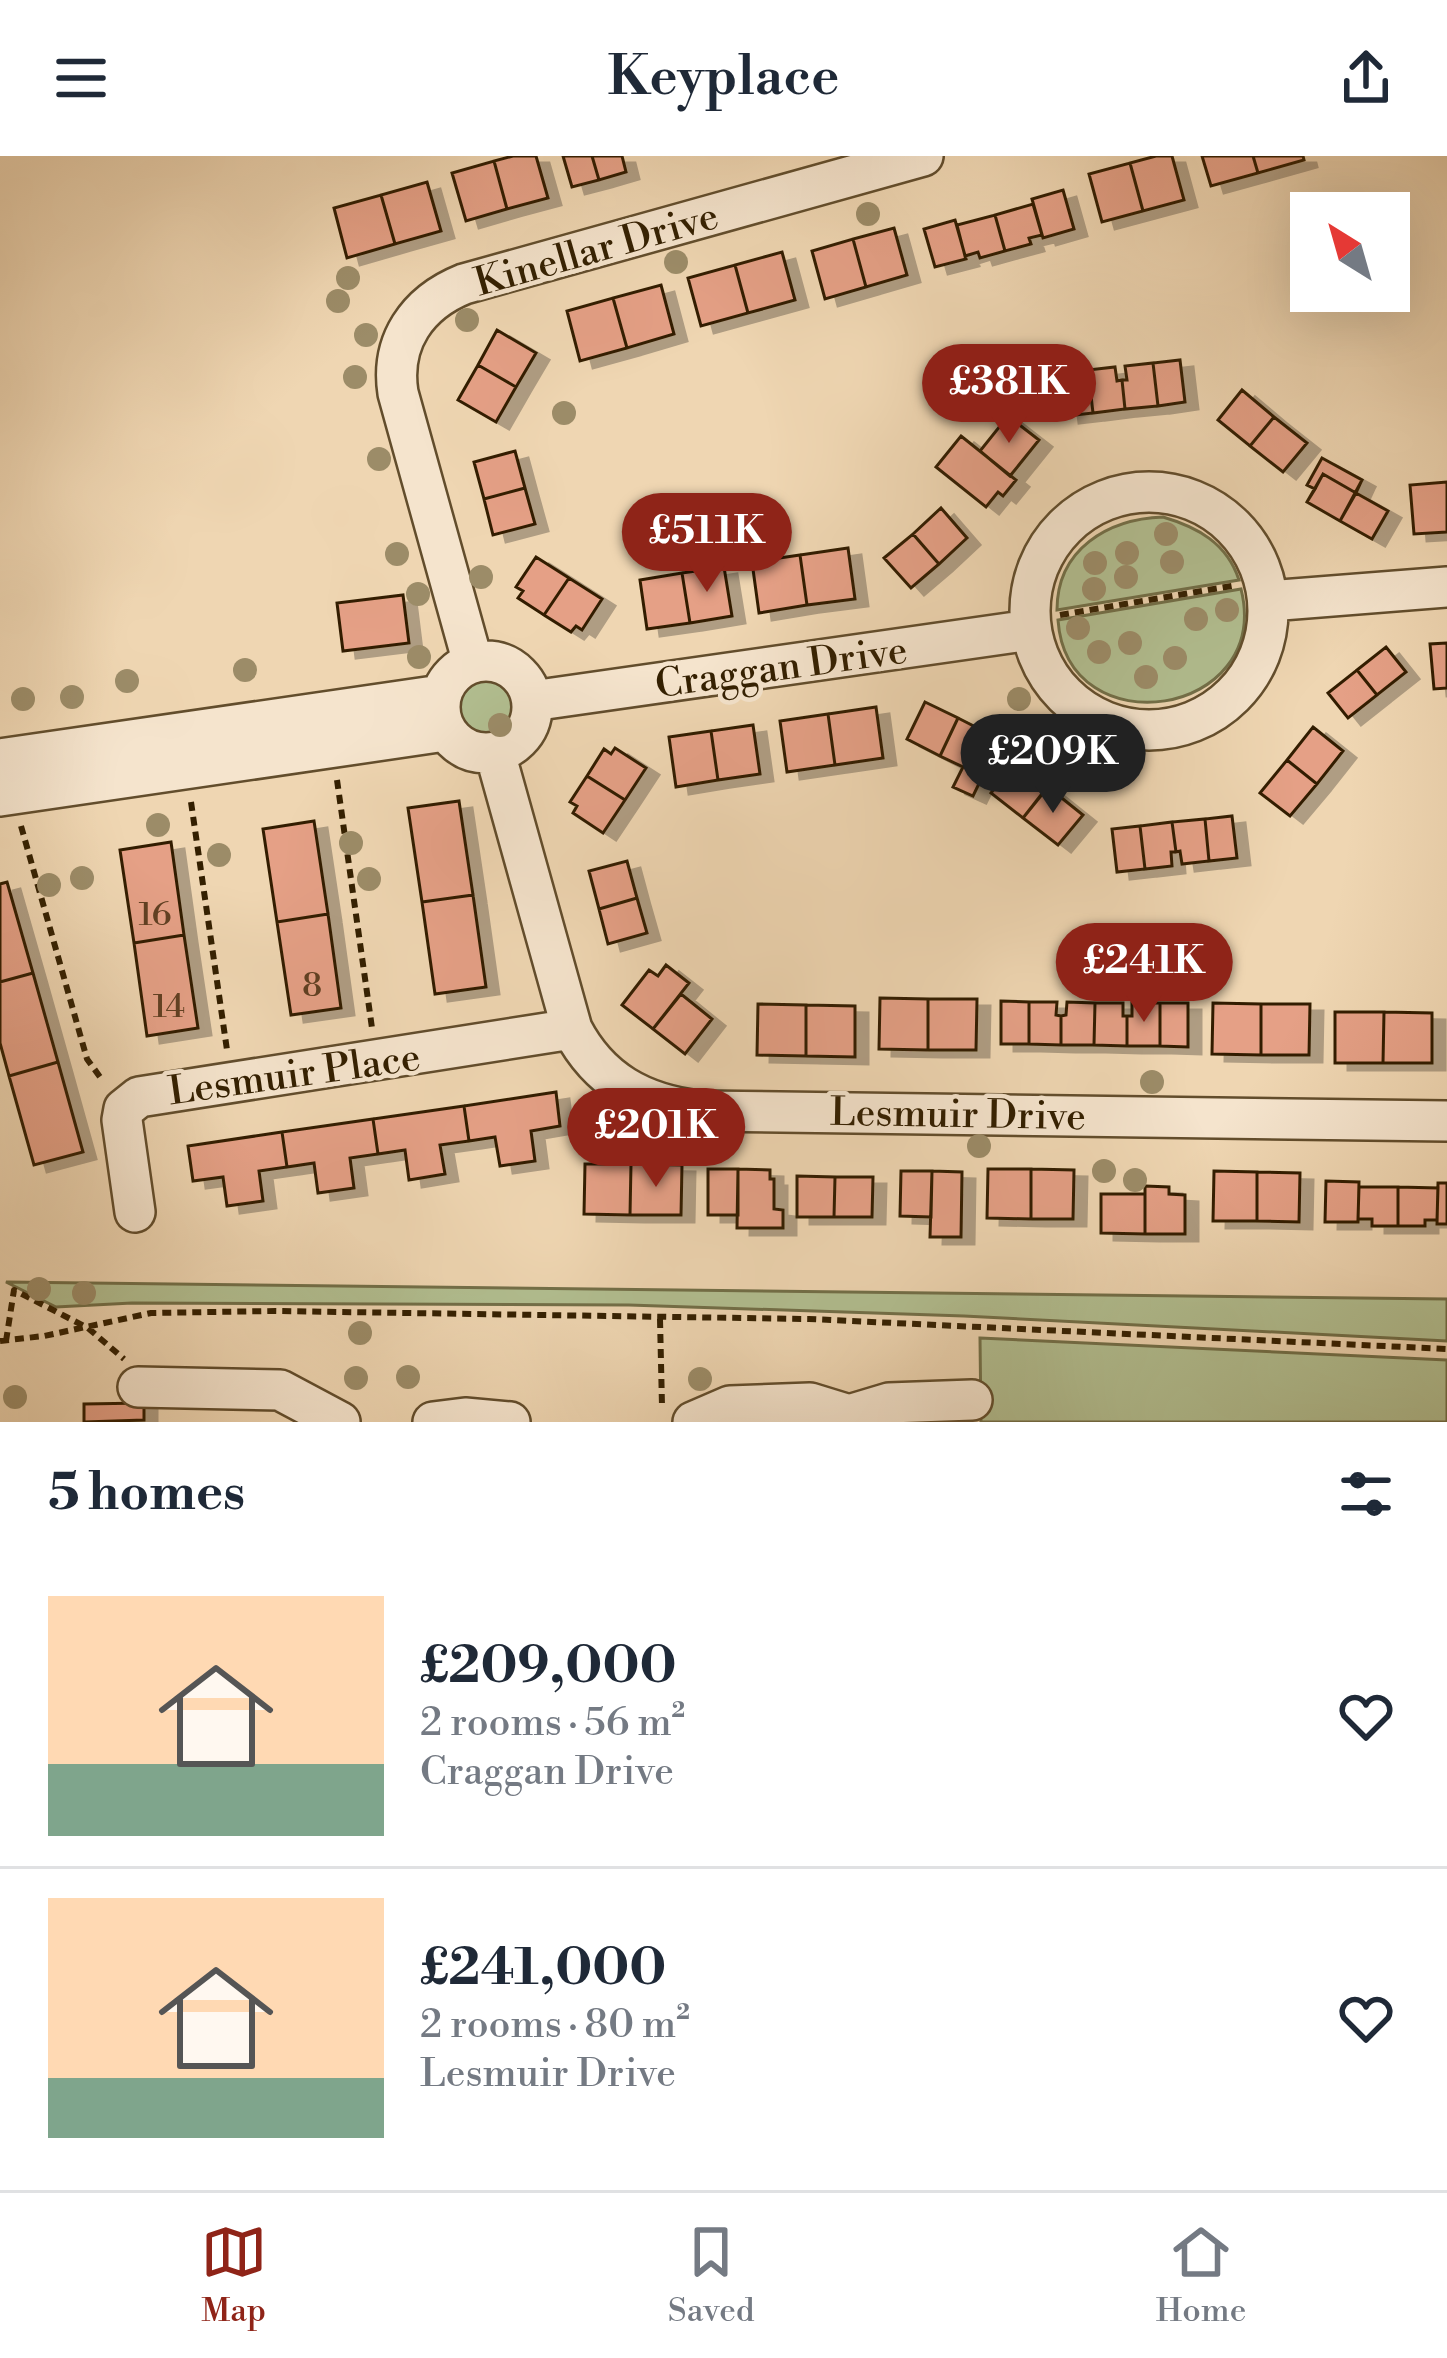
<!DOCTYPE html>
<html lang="en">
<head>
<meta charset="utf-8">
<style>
	body { margin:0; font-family:"Libre Bodoni",serif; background:#f6f6f7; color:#1f2937; height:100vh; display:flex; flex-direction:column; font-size:45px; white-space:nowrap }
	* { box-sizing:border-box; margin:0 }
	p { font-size:39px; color:#747a83 }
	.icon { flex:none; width:66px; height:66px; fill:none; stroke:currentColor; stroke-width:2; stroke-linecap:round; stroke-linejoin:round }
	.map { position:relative; height:1266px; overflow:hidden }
	.details { display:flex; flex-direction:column; background:#fff; flex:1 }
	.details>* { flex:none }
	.needle { width:78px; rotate:323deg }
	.buttons { position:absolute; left:1290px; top:36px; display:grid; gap:24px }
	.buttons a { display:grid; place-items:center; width:120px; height:120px; border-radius:0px; background:#fff; box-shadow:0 12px 48px #0002; font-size:60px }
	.price { position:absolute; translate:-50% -102px; padding:0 27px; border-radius:42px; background:#8f2418; color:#fff; font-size:39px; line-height:78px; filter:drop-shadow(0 3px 6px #0008) }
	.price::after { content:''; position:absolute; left:50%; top:72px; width:36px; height:27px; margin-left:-18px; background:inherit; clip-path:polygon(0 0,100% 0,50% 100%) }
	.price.selected { background:#222; color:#fff }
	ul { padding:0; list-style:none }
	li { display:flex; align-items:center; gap:36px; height:300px; padding:0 48px }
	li+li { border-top:3px solid #e0e1e3 }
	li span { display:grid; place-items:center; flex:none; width:336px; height:240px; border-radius:0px; color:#555 }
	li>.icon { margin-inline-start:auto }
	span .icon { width:144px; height:144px; fill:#fffc; stroke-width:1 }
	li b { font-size:51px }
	h2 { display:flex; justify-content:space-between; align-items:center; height:144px; padding:0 48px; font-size:51px }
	header { display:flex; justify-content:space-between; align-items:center; height:156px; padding:0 48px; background:#fff; font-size:54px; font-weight:600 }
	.tabs { display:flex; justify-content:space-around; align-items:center; height:168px; border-top:3px solid #e0e1e3; background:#fff; font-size:33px; color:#747a83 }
	.tabs a { display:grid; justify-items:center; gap:6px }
	.tabs .selected { color:#8f2418 }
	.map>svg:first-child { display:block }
</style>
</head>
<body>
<header><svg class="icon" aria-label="menu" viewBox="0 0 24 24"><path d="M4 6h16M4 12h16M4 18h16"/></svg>Keyplace<svg class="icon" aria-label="share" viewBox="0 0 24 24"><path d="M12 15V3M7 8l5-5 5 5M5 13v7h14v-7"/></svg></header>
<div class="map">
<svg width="1447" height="1266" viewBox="0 0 1447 1266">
	<defs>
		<filter id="shadow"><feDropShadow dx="13" dy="7" stdDeviation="0" flood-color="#0004"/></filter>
	</defs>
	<rect width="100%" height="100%" fill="#efd6b2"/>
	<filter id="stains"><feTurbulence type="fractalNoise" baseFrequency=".00167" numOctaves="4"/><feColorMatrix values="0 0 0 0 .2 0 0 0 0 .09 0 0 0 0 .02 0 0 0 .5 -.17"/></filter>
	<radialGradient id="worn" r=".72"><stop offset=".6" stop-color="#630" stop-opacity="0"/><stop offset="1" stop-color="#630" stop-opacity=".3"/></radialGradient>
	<path fill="#b2bf91" stroke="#726f48" stroke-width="3" d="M 1163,361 C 1197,371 1227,387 1239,424 L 1057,454 C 1057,393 1108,363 1163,361 Z
		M 1241,433 C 1273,561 1067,593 1058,464 Z
		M454 551a30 30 0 1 1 60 0a30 30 0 1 1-60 0Z
		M 6,1126 L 1447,1143 L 1447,1185 L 964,1160 L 629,1149 L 132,1147 L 56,1151 Z
		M 980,1182 L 1447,1204 L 1447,1266 L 981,1266 Z"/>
	<path fill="#e5a086" stroke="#331f00" stroke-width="3" filter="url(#shadow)" d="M 513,0 L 536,0 L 548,42 L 507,53 L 494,5 Z
		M 563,0 L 592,0 L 599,24 L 572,31 Z
		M 592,0 L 622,0 L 626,16 L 599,24 Z
		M 1156,0 L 1172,0 L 1184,44 L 1143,55 L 1130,7 Z
		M 1202,0 L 1253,0 L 1258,17 L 1211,30 Z
		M 1253,0 L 1303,0 L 1304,4 L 1258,17 Z
		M 494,5 L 507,53 L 466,65 L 452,17 Z
		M 1130,7 L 1143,55 L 1102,66 L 1089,18 Z
		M 427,26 L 441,75 L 395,88 L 381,39 Z
		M 1063,34 L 1074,73 L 1043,82 L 1032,43 Z
		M 381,39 L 395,88 L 347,102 L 334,52 Z
		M 1033,48 L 1042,79 L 1029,82 L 1031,88 L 1005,95 L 995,59 Z
		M 995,59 L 1005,95 L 980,102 L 978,96 L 965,100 L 957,69 Z
		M 955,64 L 966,103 L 935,111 L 924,73 Z
		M 894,72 L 907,119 L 866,131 L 853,83 Z
		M 853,83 L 866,131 L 825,143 L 812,95 Z
		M 782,96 L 795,144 L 748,157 L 735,109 Z
		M 735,109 L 748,157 L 701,170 L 688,122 Z
		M 661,129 L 674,178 L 627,192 L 613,142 Z
		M 613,142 L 627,192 L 580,205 L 567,155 Z
		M 497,174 L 536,197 L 516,231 L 478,209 Z
		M 1180,204 L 1185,246 L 1158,250 L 1153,207 Z
		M 1153,207 L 1158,250 L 1125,253 L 1122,224 L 1127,224 L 1125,210 Z
		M 478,209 L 516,231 L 496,266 L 458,244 Z
		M 1115,211 L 1117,225 L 1122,224 L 1125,253 L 1093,257 L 1088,214 Z
		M 1088,214 L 1093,257 L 1066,260 L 1061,218 Z
		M 1242,234 L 1274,261 L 1250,290 L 1218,264 Z
		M 1008,260 L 1039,284 L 1010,320 L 980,295 Z
		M 1274,261 L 1307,287 L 1283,316 L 1250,290 Z
		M 961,280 L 1016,324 L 1003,340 L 998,336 L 986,351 L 936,311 Z
		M 515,295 L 525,332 L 484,343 L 474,306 Z
		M 1322,302 L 1362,324 L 1356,337 L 1323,318 L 1315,333 L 1307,329 Z
		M 1322,302 L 1362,324 L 1340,365 L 1307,346 L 1315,333 L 1307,329 Z
		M 1323,318 L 1356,337 L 1340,365 L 1307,346 Z
		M 1447,326 L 1447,376 L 1414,378 L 1410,329 Z
		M 525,332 L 535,368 L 493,379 L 484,343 Z
		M 1356,337 L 1388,355 L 1372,383 L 1340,365 Z
		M 941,352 L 967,382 L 939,408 L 913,378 Z
		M 913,378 L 939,408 L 911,432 L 884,402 Z
		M 848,392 L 855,443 L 807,449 L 800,399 Z
		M 800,399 L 807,449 L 759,457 L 752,406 Z
		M 536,401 L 569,422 L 544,459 L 518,442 L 523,435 L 516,431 Z
		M 724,411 L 732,460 L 690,467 L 682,417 Z
		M 682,417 L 690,467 L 647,473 L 640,424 Z
		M 569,422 L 602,443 L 582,474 L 576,470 L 571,476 L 544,459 Z
		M 403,439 L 409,487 L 343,495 L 337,447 Z
		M 1447,487 L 1447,532 L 1434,533 L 1430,488 Z
		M 1386,491 L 1406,516 L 1377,539 L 1357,514 Z
		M 1357,514 L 1377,539 L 1348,562 L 1328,537 Z
		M 925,546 L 958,562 L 940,600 L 907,583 Z
		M 876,551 L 883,602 L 835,609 L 828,558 Z
		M 828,558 L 835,609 L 787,616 L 780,565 Z
		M 958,562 L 993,580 L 983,599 L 991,603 L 973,640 L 953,631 L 963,611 L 940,600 Z
		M 753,569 L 760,618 L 718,624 L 711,575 Z
		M 1313,571 L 1343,595 L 1317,628 L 1287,604 Z
		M 711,575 L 718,624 L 676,631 L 669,581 Z
		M 615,592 L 646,612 L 625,644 L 587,620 L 604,593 L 611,598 Z
		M 1287,604 L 1317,628 L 1290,660 L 1260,637 Z
		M 1015,606 L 1029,616 L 1034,611 L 1052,625 L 1023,662 L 991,637 Z
		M 587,620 L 625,644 L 603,677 L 573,657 L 577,650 L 570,646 Z
		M 1048,631 L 1083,659 L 1058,689 L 1023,662 Z
		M 459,645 L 473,739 L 422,746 L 408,652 Z
		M 1232,660 L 1237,702 L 1209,705 L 1205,663 Z
		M 1205,663 L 1209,705 L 1182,708 L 1180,695 L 1176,696 L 1172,666 Z
		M 314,665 L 328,758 L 277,766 L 263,673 Z
		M 1172,666 L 1176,696 L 1171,696 L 1172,710 L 1145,713 L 1140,670 Z
		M 1140,670 L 1145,713 L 1117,716 L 1112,673 Z
		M 171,686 L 184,779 L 134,787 L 120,694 Z
		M 627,705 L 637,742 L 599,753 L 589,715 Z
		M 7,726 L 33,817 L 0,826 L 0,728 Z
		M 473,739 L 486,831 L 435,838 L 422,746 Z
		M 637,742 L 647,777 L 608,788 L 599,753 Z
		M 328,758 L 341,852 L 291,859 L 277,766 Z
		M 184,779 L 198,872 L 147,880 L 134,787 Z
		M 666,809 L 689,827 L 653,873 L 622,849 L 649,814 L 658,820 Z
		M 33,817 L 58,906 L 9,920 L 0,887 L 0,826 Z
		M 681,838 L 712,863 L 685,898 L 653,873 Z
		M 880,842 L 928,843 L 928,894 L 879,893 Z
		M 928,843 L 977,843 L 976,894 L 928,894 Z
		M 1001,845 L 1029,846 L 1029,888 L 1001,888 Z
		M 1029,846 L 1057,846 L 1056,859 L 1061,860 L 1061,889 L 1029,888 Z
		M 1067,846 L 1095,847 L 1094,889 L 1061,889 L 1061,860 L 1066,859 Z
		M 1095,847 L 1123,847 L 1123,860 L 1127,860 L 1127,890 L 1094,889 Z
		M 1132,847 L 1160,847 L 1160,890 L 1127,890 L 1127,860 L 1132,860 Z
		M 1160,847 L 1188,847 L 1188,891 L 1160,890 Z
		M 1213,847 L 1261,848 L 1261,899 L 1212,898 Z
		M 758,848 L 806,849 L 806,900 L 757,899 Z
		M 1261,848 L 1310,848 L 1309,899 L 1261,899 Z
		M 806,849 L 855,850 L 855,901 L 806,900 Z
		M 1335,856 L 1384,856 L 1383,907 L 1335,907 Z
		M 1384,856 L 1432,857 L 1432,907 L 1383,907 Z
		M 58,906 L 83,996 L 34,1009 L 9,920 Z
		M 556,936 L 560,970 L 531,975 L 535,1005 L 500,1010 L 495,981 L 469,985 L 464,950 Z
		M 464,950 L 469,985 L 440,989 L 445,1018 L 409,1024 L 405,994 L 378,998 L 373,963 Z
		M 373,963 L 378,998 L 350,1002 L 354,1032 L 318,1037 L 314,1007 L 287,1011 L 282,976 Z
		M 282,976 L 287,1011 L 259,1015 L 263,1045 L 227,1050 L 223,1021 L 193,1025 L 188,990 Z
		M 585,1008 L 631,1008 L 630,1059 L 584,1058 Z
		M 631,1008 L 682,1009 L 681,1059 L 630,1059 Z
		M 708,1013 L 738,1013 L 738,1059 L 708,1059 Z
		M 738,1013 L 770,1014 L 770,1023 L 774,1023 L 774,1053 L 783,1054 L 783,1072 L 737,1072 Z
		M 988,1013 L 1031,1013 L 1031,1063 L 987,1062 Z
		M 1031,1013 L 1074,1014 L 1073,1063 L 1031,1063 Z
		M 901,1015 L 932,1015 L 931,1061 L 900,1060 Z
		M 932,1015 L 962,1016 L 961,1081 L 930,1081 Z
		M 1214,1015 L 1257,1016 L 1257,1065 L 1213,1065 Z
		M 1257,1016 L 1300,1017 L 1299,1066 L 1257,1065 Z
		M 797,1020 L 835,1021 L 834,1061 L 797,1061 Z
		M 835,1021 L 873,1021 L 872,1061 L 834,1061 Z
		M 1326,1025 L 1359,1026 L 1358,1066 L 1325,1066 Z
		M 1438,1027 L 1447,1027 L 1447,1068 L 1437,1068 Z
		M 1145,1030 L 1169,1031 L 1169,1038 L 1185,1039 L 1185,1078 L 1145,1078 Z
		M 1359,1031 L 1398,1031 L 1398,1070 L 1372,1070 L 1372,1063 L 1358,1063 Z
		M 1398,1031 L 1438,1032 L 1437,1064 L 1425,1064 L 1425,1070 L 1398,1070 Z
		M 1101,1038 L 1145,1038 L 1145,1078 L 1101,1077 Z
		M 144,1247 L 144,1264 L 84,1266 L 84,1248 Z"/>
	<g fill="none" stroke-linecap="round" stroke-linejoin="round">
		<g stroke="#624d2c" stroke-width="44">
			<path id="minor" d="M1030 455a119 119 0 1 1 238 0a119 119 0 1 1-238 0Z
				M 1269,445 L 1447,431
				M440 551a46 46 0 1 1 92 0a46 46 0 1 1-92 0Z
				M 473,507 L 398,237 C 390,186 417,147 464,128 L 923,0
				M 532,545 L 1030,474
				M 495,597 L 572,873 C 599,925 642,948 699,955 L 1447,965
				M 0,603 L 441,539
				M 0,640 L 445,575
				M 135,1056 L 122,964 L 124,953 L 139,941 L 572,873
				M 138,1231 L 280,1234 L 340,1266
				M 433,1266 L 465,1262 L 510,1266
				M 693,1266 L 730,1250 L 810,1247 L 849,1259 L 889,1247 L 972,1244"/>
		</g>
		<path stroke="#331f00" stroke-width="6" stroke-dasharray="9 6" stroke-linecap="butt" d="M 1060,459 L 1237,429
			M 337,624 L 372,872
			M 191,646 L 227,894
			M 21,670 L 87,903 L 103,925
			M 660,1163 L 662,1250
			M 0,1185 L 44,1180 L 151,1157 L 275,1155 L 809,1163 L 1447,1193
			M 6,1185 L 14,1134 L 88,1172 L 124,1203"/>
		<use href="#minor" stroke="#f5e4cd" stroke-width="39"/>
	</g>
	<g fill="#9c8c68">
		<circle cx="868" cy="58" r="12"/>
		<circle cx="676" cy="106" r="12"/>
		<circle cx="348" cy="122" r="12"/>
		<circle cx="338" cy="145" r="12"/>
		<circle cx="467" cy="164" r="12"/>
		<circle cx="366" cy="179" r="12"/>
		<circle cx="355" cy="221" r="12"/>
		<circle cx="564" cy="257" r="12"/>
		<circle cx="379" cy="303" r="12"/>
		<circle cx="1166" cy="378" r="12"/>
		<circle cx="1127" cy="397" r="12"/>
		<circle cx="397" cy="398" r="12"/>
		<circle cx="1172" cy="406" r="12"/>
		<circle cx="1095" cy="407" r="12"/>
		<circle cx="481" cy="421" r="12"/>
		<circle cx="1126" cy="421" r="12"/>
		<circle cx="1094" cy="433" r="12"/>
		<circle cx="418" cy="438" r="12"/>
		<circle cx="1227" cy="454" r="12"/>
		<circle cx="1196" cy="463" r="12"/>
		<circle cx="1078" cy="472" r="12"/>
		<circle cx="1130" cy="487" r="12"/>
		<circle cx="1099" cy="496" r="12"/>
		<circle cx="419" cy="501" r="12"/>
		<circle cx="1175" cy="502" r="12"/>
		<circle cx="245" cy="514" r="12"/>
		<circle cx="1146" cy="521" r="12"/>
		<circle cx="127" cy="525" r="12"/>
		<circle cx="72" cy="541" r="12"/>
		<circle cx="23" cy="543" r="12"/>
		<circle cx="1019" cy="543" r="12"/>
		<circle cx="500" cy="569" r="12"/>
		<circle cx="1032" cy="576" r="12"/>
		<circle cx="158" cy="669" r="12"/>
		<circle cx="351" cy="687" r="12"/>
		<circle cx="219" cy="699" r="12"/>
		<circle cx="82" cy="722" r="12"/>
		<circle cx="369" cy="723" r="12"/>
		<circle cx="49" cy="729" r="12"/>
		<circle cx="1152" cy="926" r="12"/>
		<circle cx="979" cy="990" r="12"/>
		<circle cx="1104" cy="1015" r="12"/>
		<circle cx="1135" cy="1024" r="12"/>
		<circle cx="39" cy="1133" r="12"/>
		<circle cx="84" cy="1137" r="12"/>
		<circle cx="360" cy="1177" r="12"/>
		<circle cx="408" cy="1221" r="12"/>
		<circle cx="356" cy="1222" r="12"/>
		<circle cx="700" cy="1223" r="12"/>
		<circle cx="15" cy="1241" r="12"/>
	</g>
	<g text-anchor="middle" stroke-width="9" stroke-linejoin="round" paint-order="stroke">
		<g font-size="33" fill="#603f22">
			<text x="155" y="769">16</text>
			<text x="312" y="840">8</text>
			<text x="169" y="861">14</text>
		</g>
		<g font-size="39" fill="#331f00" stroke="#f5e4cd">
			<text transform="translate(596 92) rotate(-16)" y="14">Kinellar Drive</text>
			<text transform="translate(781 510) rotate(-8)" y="14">Craggan Drive</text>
			<text transform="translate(294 917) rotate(-8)" y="14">Lesmuir Place</text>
			<text transform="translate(958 957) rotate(1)" y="14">Lesmuir Drive</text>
		</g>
	</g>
	<rect width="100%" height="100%" filter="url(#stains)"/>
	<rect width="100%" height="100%" fill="url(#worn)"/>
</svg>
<div class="buttons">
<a><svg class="needle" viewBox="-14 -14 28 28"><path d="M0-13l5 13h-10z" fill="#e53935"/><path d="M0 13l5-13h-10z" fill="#747a83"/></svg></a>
</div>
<b class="price" style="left:1009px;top:290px">£381K</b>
<b class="price" style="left:707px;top:439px">£511K</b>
<b class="price selected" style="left:1053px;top:660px">£209K</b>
<b class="price" style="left:1144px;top:869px">£241K</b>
<b class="price" style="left:656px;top:1034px">£201K</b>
</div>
<section class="details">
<h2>5 homes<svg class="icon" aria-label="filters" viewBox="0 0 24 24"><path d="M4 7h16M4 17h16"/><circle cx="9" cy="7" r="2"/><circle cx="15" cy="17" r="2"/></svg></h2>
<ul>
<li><span style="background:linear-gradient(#ffd9b3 70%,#7fa58c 0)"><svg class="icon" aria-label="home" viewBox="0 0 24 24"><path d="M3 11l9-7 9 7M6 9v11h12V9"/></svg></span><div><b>£209,000</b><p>2 rooms · 56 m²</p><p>Craggan Drive</p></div><svg class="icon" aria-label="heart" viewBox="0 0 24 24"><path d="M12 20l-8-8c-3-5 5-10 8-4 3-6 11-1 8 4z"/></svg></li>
<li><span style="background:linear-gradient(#ffd9b3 75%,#7fa58c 0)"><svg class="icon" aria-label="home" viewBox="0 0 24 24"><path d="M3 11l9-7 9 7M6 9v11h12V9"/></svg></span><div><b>£241,000</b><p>2 rooms · 80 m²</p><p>Lesmuir Drive</p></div><svg class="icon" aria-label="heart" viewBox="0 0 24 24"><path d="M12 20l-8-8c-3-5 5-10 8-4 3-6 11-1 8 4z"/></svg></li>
</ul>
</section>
<nav class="tabs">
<a class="selected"><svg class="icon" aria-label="map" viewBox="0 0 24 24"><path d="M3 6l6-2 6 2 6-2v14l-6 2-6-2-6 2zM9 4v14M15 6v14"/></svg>Map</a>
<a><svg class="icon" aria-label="saved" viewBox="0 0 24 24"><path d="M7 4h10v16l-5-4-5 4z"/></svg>Saved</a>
<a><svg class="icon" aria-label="home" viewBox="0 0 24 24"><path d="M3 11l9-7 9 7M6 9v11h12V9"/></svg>Home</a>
</nav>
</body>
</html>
